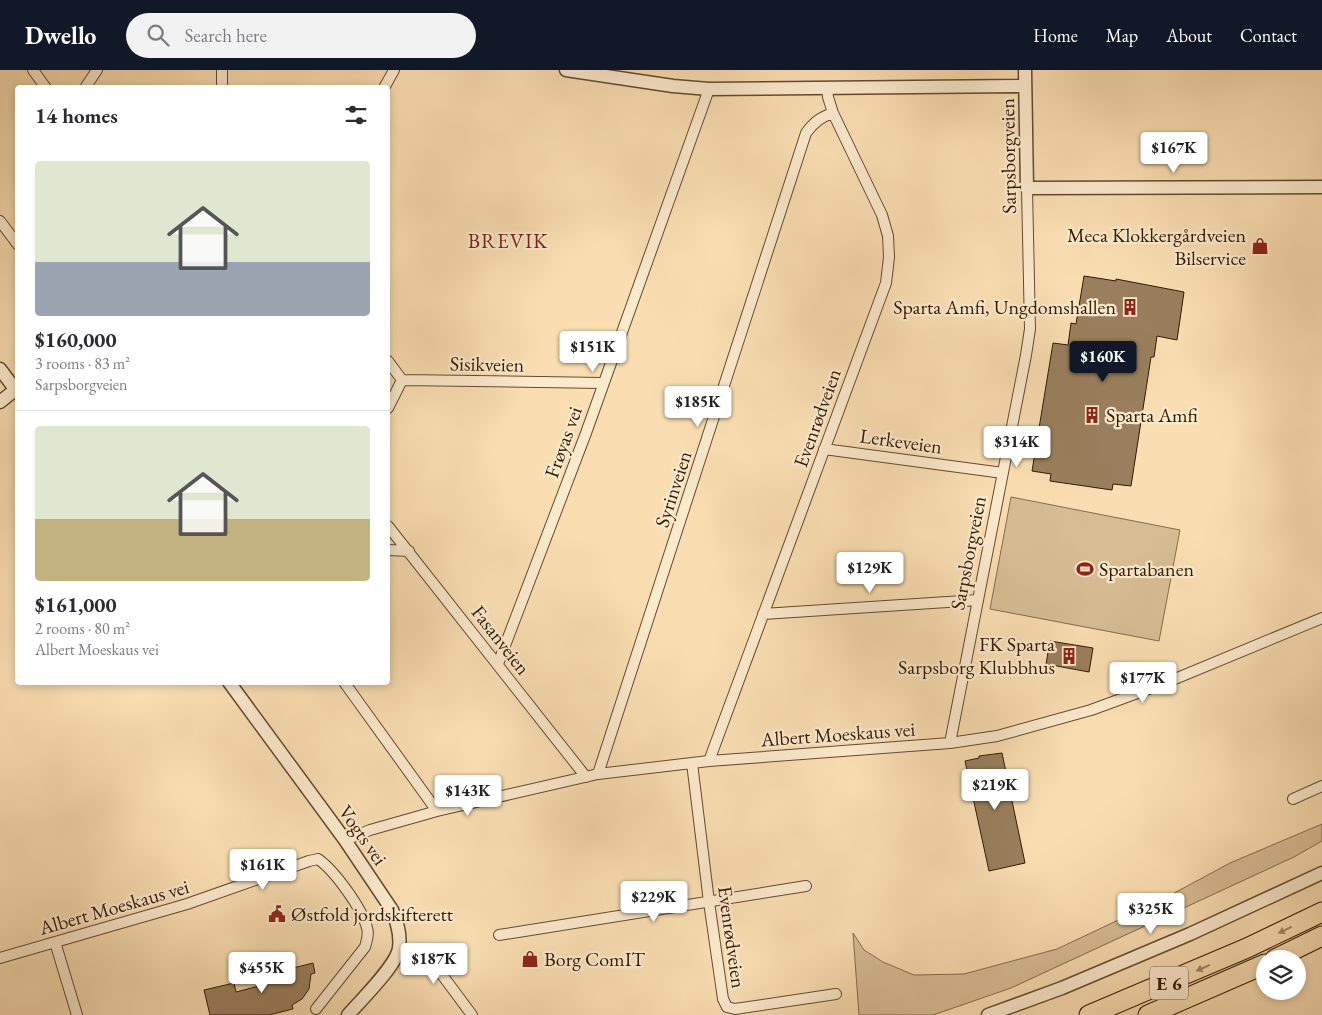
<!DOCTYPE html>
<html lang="en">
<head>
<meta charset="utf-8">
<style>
	body { margin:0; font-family:"EB Garamond",serif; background:#f2f2f3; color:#2b2b33; height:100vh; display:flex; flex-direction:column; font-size:19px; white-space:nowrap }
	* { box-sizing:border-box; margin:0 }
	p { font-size:16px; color:#7c7c81 }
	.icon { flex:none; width:28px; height:28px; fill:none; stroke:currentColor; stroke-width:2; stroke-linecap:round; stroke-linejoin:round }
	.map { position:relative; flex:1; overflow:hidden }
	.side { position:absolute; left:15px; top:15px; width:375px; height:600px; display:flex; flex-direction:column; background:#fff; border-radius:5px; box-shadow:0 2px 8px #0003 }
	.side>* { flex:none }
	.controls { position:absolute; left:1256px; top:880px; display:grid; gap:10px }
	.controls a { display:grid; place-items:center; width:50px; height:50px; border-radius:50%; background:#fff; box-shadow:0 2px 8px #0003; font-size:25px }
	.price { position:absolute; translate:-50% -42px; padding:0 11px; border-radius:5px; background:#fff; color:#222; font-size:16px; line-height:32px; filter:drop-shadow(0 1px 2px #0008) }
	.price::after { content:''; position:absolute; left:50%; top:30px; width:15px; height:11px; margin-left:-8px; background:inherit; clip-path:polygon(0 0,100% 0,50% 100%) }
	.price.active { background:#111827; color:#fff }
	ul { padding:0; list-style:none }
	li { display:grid; align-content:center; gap:10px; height:265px; padding:0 20px }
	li+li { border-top:1px solid #e1e1e2 }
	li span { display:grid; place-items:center; height:155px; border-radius:5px; color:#555 }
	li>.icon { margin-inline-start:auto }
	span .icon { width:90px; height:90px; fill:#fffc; stroke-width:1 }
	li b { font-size:21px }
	h2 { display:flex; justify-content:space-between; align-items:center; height:60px; padding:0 20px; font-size:21px }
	header { display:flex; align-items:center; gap:30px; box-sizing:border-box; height:70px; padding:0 25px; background:#111827; color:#fff }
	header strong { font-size:24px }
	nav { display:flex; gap:28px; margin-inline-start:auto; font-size:18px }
	.search { width:350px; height:45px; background:#f2f2f3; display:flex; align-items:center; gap:12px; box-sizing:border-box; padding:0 18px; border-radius:28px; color:#7c7c81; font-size:19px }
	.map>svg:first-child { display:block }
</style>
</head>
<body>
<header>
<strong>Dwello</strong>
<div class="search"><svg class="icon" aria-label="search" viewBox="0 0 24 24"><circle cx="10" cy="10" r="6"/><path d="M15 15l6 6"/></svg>Search here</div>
<nav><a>Home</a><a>Map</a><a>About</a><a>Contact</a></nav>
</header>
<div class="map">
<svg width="1322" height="945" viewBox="0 0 1322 945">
	<rect width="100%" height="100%" fill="#fadeb2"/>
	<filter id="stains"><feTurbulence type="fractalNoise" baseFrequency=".004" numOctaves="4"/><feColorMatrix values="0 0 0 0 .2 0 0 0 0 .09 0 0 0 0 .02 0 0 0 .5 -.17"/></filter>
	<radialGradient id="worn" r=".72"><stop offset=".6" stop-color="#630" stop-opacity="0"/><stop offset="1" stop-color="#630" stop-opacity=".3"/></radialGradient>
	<path fill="#d8bd94" stroke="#866b4b" d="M 1011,427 L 1180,460 L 1159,571 L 990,539 Z
		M 1322,754 L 1322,771 L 1294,787 L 1011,918 L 933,945 L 859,945 L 853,863 L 864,880 L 883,892 L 914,905 L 964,904 L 1057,879 L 1165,828 L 1230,793 Z"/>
	<path fill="#9a7f5e" stroke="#331902" d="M 1084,206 L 1116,211 L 1116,209 L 1184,222 L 1177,270 L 1157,266 L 1154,287 L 1151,287 L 1131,416 L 1113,414 L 1112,420 L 1050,411 L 1051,404 L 1032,401 L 1053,273 L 1068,275 L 1071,253 L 1076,254 Z
		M 1050,571 L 1093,578 L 1089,602 L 1046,594 Z
		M 1002,683 L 1025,793 L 989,801 L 965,691 L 979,688 L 979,686 Z
		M 313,893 L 315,903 L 311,904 L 309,919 L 302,929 L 292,935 L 293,939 L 269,945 L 210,945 L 204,920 L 234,913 L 236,922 L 259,916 L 257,907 Z"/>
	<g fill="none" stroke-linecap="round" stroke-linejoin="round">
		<g stroke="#654a2e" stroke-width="12">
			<path id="minor" d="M 33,0 L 46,18
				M 222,0 L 222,18
				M 85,18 L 97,0
				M 384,18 L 394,0
				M 0,151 L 18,175
				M 388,291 L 402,310 L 388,338
				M 402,310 L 602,313
				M 824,379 L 1003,403
				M 388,456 L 586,707
				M 388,480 L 409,481
				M 763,544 L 978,530
				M 498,594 L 586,363 L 709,19
				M 344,612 L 437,741
				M 950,673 L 1026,285 L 1030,259 L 1027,118
				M 709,691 L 886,213 L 889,187 L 888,166 L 882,145 L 833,43 L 828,27 L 827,18
				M 692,693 L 709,832 L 723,929 L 727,937 L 735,939 L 836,924
				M 598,704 L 806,63 C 814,52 821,47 833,43
				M 1293,729 L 1322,716
				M 345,770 L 370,760 L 437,741 L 598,704 L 709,691 L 950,673 L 997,666 L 1091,640 L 1170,611 L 1322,548
				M 499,865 L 806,816
				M 55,872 L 77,945
				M 399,879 L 422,884 L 434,894 L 472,945
				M 0,888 L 187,834 L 309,791 L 318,789 C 334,800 362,838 367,858 C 369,864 367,870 365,877 L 316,939"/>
		</g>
		<g stroke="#654a2e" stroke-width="15">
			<path id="tertiary" d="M 566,0 L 673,16 L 709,19 L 1025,16
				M 1025,0 L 1027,118 L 1322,117
				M 0,299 L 18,323
				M 0,332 L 15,320
				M 229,612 L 345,770 L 392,840 C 397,852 401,864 399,878 C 397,895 361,930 348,945
				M 988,945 L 1062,918 L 1190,864 L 1322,803"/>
		</g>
		<g stroke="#331902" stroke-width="21">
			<path id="motorway" d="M 1275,889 L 1322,866
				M 1089,945 L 1247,878 L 1322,842
				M 1148,945 L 1265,894"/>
		</g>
		<use href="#minor" stroke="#fceacd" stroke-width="10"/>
		<use href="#tertiary" stroke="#fceacd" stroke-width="12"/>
		<use href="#motorway" stroke="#fadeb2" stroke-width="19"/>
	</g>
	<defs><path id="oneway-solid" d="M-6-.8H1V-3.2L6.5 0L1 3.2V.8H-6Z" transform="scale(1.25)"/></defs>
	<g fill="#a08563">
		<use href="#oneway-solid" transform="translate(1285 860) rotate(154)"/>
		<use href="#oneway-solid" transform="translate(1203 898) rotate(156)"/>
	</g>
	<defs>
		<g id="shop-bare" transform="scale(1.35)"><path d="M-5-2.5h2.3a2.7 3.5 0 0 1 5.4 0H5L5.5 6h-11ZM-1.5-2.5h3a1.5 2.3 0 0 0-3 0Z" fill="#8f2418" stroke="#fceacd" stroke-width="2.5" paint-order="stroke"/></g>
		<g id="building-bare" transform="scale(1.35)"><path d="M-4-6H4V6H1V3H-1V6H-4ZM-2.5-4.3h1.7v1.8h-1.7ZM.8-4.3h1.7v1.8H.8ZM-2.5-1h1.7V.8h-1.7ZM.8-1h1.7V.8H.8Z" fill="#8f2418" stroke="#fceacd" stroke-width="2.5" paint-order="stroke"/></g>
		<g id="stadium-bare" transform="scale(1.35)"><path d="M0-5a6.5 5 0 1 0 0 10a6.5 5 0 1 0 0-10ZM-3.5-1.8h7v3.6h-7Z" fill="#8f2418" stroke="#fceacd" stroke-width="2.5" paint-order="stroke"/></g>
		<g id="civic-bare" transform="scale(1.35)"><path d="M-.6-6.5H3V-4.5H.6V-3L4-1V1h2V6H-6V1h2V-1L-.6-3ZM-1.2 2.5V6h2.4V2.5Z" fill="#8f2418" stroke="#fceacd" stroke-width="2.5" paint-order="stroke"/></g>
	</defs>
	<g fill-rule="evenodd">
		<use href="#shop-bare" x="1260" y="176"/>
		<use href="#building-bare" x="1130" y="237"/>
		<use href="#building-bare" x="1092" y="345"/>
		<use href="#stadium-bare" x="1085" y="499"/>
		<use href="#building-bare" x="1069" y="586"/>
		<use href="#civic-bare" x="277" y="844"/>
		<use href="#shop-bare" x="530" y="889"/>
	</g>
	<g text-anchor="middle" stroke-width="4.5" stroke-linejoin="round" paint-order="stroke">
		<rect fill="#fceacd" stroke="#6f583f" stroke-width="1" x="1150" y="896.5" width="38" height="33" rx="4"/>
		<g font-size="19" font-weight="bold" fill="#331902">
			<text x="1169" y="920">E 6</text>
		</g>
		<g font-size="20" fill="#331902" stroke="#fceacd">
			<text transform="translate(1008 86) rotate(-91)" y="7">Sarpsborgveien</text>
			<text transform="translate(487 294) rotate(1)" y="7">Sisikveien</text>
			<text transform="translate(817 348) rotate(-70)" y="7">Evenrødveien</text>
			<text transform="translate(901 371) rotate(8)" y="7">Lerkeveien</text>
			<text transform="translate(563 372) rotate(-70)" y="7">Frøyas vei</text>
			<text transform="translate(673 419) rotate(-72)" y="7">Syrinveien</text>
			<text transform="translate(968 483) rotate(-79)" y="7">Sarpsborgveien</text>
			<text transform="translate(501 570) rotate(52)" y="7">Fasanveien</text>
			<text transform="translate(838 664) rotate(-4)" y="7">Albert Moeskaus vei</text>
			<text transform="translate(363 765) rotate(55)" y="7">Vogts vei</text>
			<text transform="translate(114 837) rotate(-16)" y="7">Albert Moeskaus vei</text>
			<text transform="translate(732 867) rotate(82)" y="7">Evenrødveien</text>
		</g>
		<g font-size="20" fill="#331902" stroke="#fceacd" text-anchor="start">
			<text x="1246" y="172" text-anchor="end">Meca Klokkergårdveien<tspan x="1246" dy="23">Bilservice</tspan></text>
			<text x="1116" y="244" text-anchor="end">Sparta Amfi, Ungdomshallen</text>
			<text x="1106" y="352">Sparta Amfi</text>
			<text x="1099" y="506">Spartabanen</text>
			<text x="1055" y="581" text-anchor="end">FK Sparta<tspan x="1055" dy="23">Sarpsborg Klubbhus</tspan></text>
			<text x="291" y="851">Østfold jordskifterett</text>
			<text x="544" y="896">Borg ComIT</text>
		</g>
		<g font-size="21" letter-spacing="1" fill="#7a1f14" stroke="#fceacd">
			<text x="508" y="178">BREVIK</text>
		</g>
	</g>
	<rect width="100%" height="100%" filter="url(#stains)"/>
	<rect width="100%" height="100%" fill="url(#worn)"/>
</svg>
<div class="controls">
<a><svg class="icon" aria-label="layers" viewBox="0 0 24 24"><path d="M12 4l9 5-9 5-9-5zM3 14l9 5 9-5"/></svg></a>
</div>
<b class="price" style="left:1174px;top:104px">$167K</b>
<b class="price" style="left:593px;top:303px">$151K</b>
<b class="price active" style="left:1103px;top:313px">$160K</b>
<b class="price" style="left:698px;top:358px">$185K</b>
<b class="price" style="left:1017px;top:398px">$314K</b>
<b class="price" style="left:870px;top:524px">$129K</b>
<b class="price" style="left:1143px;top:634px">$177K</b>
<b class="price" style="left:995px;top:741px">$219K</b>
<b class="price" style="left:468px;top:747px">$143K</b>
<b class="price" style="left:263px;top:821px">$161K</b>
<b class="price" style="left:654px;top:853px">$229K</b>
<b class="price" style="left:1151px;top:865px">$325K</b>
<b class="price" style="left:434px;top:915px">$187K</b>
<b class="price" style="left:262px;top:924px">$455K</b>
<section class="side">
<h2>14 homes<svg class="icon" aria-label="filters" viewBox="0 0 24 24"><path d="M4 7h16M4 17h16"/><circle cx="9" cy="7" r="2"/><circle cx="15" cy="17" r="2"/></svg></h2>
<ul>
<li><span style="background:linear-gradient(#dfe7d0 65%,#9aa5b1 0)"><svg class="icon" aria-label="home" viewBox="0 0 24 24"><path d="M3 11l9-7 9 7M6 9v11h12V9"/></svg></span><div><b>$160,000</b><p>3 rooms · 83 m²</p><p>Sarpsborgveien</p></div></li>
<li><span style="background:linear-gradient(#dfe7d0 60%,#c2b280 0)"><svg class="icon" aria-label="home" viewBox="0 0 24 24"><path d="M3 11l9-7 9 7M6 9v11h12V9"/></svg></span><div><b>$161,000</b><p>2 rooms · 80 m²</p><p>Albert Moeskaus vei</p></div></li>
</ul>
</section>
</div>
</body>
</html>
